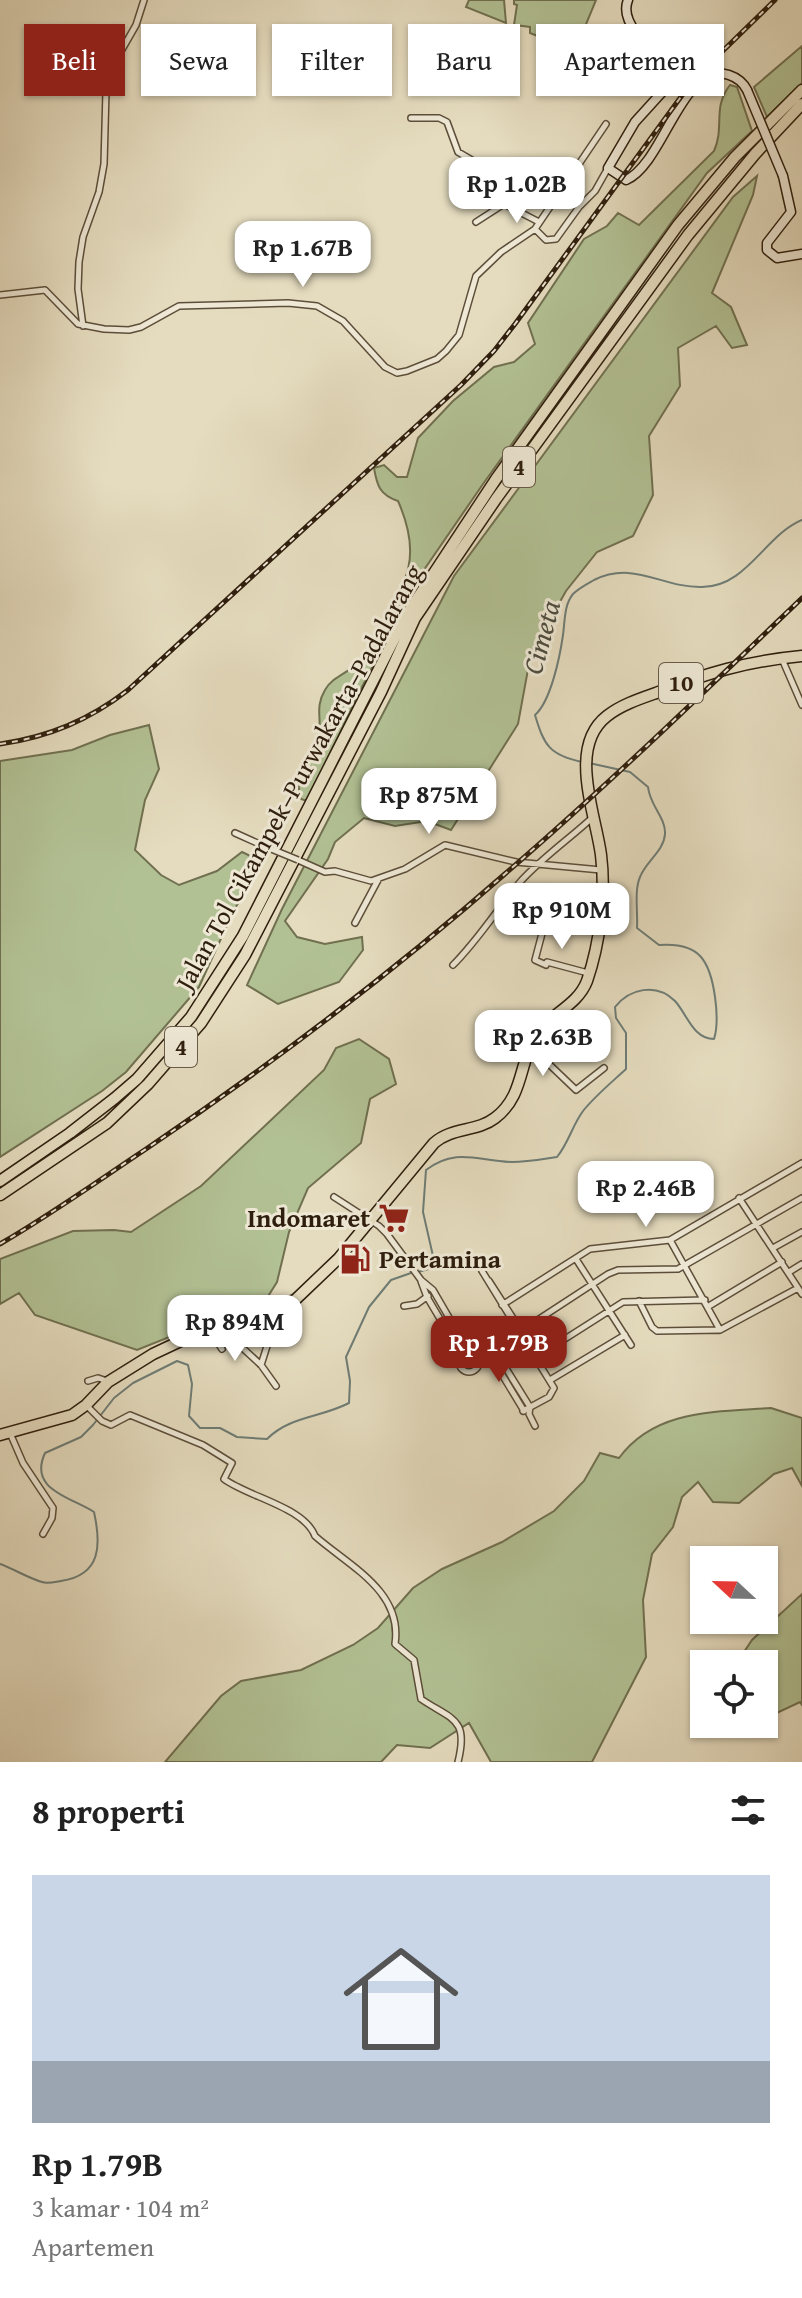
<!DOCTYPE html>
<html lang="id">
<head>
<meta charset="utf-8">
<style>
	body { margin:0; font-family:"Gentium Book Plus",serif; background:#f6f6f6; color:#222; height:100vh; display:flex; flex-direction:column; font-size:30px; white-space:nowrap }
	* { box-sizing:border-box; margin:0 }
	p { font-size:26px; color:#767676 }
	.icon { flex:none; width:44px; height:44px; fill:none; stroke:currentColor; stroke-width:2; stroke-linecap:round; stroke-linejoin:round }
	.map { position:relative; height:1762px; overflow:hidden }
	.panel { display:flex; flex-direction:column; background:#fff; flex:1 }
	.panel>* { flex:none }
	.hud { position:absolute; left:24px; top:24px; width:754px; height:72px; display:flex; gap:16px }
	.needle { width:52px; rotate:292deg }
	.tools { position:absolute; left:690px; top:1546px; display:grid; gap:16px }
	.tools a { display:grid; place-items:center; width:88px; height:88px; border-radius:0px; background:#fff; box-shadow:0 2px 6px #0004; font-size:40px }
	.price { position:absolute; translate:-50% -68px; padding:0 18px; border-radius:16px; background:#fff; color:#222; font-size:26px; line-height:52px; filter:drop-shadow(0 2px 4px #0008) }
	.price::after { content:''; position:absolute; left:50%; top:48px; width:24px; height:18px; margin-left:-12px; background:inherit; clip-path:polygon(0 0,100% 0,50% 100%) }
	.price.selected { background:#8f2418; color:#fff }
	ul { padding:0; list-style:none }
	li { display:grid; align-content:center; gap:16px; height:424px; padding:0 32px }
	li span { display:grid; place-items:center; height:248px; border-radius:0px; color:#555 }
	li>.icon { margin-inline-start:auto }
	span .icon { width:144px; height:144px; fill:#fffc; stroke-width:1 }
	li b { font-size:34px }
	h2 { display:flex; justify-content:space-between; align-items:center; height:96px; padding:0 32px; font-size:34px }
	.tag { padding:0 28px; border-radius:0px; background:#fff; box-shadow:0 2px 6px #0004; font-size:28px; line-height:72px }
	.tag.selected { background:#8f2418; color:#fff }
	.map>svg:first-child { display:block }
</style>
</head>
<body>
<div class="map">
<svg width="802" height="1762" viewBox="0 0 802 1762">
	<rect width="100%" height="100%" fill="#e5dcbf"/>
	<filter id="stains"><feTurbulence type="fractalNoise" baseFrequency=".0025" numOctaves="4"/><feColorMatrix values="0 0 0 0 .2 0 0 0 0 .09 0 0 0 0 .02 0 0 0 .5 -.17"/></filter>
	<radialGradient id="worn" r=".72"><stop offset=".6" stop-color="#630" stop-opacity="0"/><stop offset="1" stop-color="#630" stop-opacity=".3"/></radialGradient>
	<path fill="#b2c194" stroke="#707050" stroke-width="2" d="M 469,0 L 504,0 L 506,23 L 466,7 Z
		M 514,0 L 596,0 L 575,51 L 530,33 L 530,27 L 514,25 L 517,5 L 514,4 Z
		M 802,46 L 802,83 L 767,117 L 754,87 Z
		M 730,85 L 737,87 L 752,131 L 707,173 L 483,484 L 417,580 L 361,689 L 307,801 L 301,799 C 292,771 311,761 318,737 C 323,720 314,708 325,690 C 332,677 348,673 358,663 C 367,654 373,638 380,627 C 408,581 422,555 398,501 C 380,495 377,486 374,468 L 384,465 L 397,477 L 407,477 L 418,438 L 453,401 L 494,367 L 514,362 L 535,344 L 528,323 L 584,239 L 607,226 L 618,213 L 639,225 L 714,151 C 725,126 712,108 730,85 Z
		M 757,176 L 753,195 L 712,293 L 731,307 L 747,345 L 732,348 L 716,326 L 678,348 L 680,386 L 649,436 L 653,495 L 633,536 L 597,552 L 566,591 L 531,653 L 518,724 L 451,830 L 427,821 L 395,826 L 364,818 L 335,842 L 328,859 L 285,921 L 297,937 L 325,944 L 362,937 L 363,950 L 339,982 L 278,1004 L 247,985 L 282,909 L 454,576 L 733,197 Z
		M 149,725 L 159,769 L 145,800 L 135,850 L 161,875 L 179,885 L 217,871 L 242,852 L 263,862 L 234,910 L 199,987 L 126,1072 L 102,1091 L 0,1157 L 0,761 L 72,750 L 110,735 Z
		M 359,1039 L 389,1059 L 396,1084 L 370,1099 L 361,1143 L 308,1188 L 289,1232 L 277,1282 L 267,1298 L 137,1350 L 35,1315 L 19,1293 L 0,1304 L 0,1259 L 73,1231 L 114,1230 L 131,1232 L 201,1186 L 324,1070 L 336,1048 Z
		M 771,1408 L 802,1418 L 802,1486 L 792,1468 L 774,1474 L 739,1503 L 713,1502 L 698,1482 L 682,1497 L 673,1527 L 652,1554 L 643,1600 L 646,1657 L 592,1762 L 491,1762 L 469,1723 L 430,1748 L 397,1745 L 381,1762 L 165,1762 L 221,1696 L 241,1681 L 301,1670 L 353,1645 L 378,1628 L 413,1588 L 442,1569 L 502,1542 L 554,1511 L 584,1481 L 600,1453 L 619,1458 C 655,1409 716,1412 771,1408 Z
		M 802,1594 L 802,1705 L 800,1702 L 764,1719 L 764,1664 L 736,1664 L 752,1640 Z"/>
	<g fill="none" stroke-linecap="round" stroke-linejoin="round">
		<path stroke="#6e7c75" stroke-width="2" d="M 582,762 C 549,755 544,745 535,715 C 551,701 560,656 563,635 C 565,621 564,605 573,594 C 579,588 587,584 594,580 C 634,560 662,588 702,587 C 747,587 765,535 802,520
			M 418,1272 L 432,1268 L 433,1256 L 423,1212 L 426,1170 C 456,1147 478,1161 512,1162 C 527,1162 543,1159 557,1157 C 569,1142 572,1126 583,1111 C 595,1096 612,1082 626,1069 L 626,1033 L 616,1018 L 615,1007 C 629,989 656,982 675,1001 C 687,1014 693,1039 714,1039 C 720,1020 715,973 701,957 C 691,945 673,944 659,945 L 637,928 C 638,912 634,891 640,877 C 646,861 664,851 665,834 C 666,818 650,806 648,787 L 630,772 L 589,763
			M 0,1564 C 14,1569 28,1578 42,1582 C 47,1584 55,1582 61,1581 C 102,1575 101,1544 94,1512 C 71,1497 28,1490 45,1453 L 81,1437 L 93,1425 L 114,1398 L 133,1383 L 177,1361 L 188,1365 L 192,1384 L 189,1416 L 200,1428 L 220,1428 L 237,1437 L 267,1439 C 290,1416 320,1418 349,1403 L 350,1381 L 346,1357 L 369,1307 L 391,1280 L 411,1273"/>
		<g stroke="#5c4e3a" stroke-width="8">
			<path id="street" d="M 411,118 L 439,118 L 447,122 L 458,152 L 475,162 L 492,198 L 502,204
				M 476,222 L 504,204 L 539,222
				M 535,229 L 546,240 L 556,239 L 579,207 L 595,191 L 608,168
				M 0,295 L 45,290 L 78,324 L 104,329 L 129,330 L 141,327 L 179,306 L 288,303 L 317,306 L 343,321 L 385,367 L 397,373 L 407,371 L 437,359 L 446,351 L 459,335 L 476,276 L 501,252 L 535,229 L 606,124
				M 83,326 L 78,289 L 79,262 L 83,237 L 99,192 L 104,164 L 106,91 L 116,60 L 136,25 L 144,0
				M 782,659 L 802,705
				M 235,833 L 264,846
				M 298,860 L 325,872 L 335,871 L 371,881 L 405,869 L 445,845 L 516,862 L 601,870
				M 355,923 L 378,880
				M 544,926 L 535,960 L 546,965 L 547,962 L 588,973
				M 453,965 C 479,939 497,909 521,881 C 542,858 569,839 592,818
				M 531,1047 L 576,1090 L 604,1068
				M 334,1197 L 379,1226 L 387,1234 L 421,1280 L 433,1290 L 469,1352
				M 739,1198 L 802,1294
				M 670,1240 L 720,1330
				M 773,1248 L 802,1232
				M 576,1259 L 631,1345
				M 482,1271 L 554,1388 L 549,1397 L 523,1411
				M 789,1272 L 802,1264
				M 421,1281 L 427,1297 L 462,1356
				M 489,1281 L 518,1326
				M 639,1301 L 652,1327 L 657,1331 L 720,1330 L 798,1288
				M 502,1305 L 590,1249 L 670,1240 L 802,1163
				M 404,1306 L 417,1304 L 428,1296
				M 709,1306 L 782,1262
				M 244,1319 L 268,1343 L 261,1365
				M 228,1324 L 235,1341 L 261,1365 L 276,1386
				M 210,1331 L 222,1349
				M 492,1346 L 530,1407 L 529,1414 L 535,1426
				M459 1362a10 10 0 1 1 20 0a10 10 0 1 1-20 0Z
				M 489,1353 L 524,1411
				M 481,1354 L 527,1326
				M 535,1358 L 623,1302 L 705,1300
				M 478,1359 L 608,1274 L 618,1270 L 678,1269 L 802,1198
				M 550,1380 L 625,1335
				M 88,1381 L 98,1378 L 107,1381
				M 86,1405 L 102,1421 L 111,1425 L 130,1415 L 203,1445 L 232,1463 L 224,1479 C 248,1497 304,1507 315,1536 C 349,1566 403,1591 395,1644 L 414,1660 L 421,1699 C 452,1720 469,1718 458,1762
				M 10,1433 L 23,1463 L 53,1508 L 52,1518 L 43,1534"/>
		</g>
		<g stroke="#2e1e0d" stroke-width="11">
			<path id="secondary" d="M 628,0 C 620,19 641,37 649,53 C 655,64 660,77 664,90 L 635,122 L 608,168 L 626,180 C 664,164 682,60 729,75 C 738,78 743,82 747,90
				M 783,176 L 791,212 L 767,243 L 767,250 L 777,258 L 802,254"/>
		</g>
		<g stroke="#2e1e0d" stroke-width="13">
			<path id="highway" d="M 0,1181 L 70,1133 L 115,1098 L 137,1079 L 191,1017 L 243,936 L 407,614 L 496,479 L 678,225 L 735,157 L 802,90
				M 0,1195 L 107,1123 L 148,1084 L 201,1023 L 245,955 L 381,692 L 415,618 L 496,499 L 688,235 L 755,154 L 802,104
				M 0,1435 L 72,1415 L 86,1405 L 108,1382 L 153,1354 L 187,1338 L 295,1300 L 339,1258 L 434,1143 C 452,1127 477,1132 495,1118 C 523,1097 519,1066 534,1038 C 547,1015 577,1007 587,981 C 600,943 606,895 601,855 C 596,815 567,747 607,716 C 621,705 639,699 656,693 C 706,673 748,661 802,656"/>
		</g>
		<use href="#street" stroke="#eee8d5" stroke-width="5"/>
		<use href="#secondary" stroke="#eee8d5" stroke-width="8"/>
		<use href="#highway" stroke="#e5dcbf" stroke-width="10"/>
		<g stroke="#2e1e0d" stroke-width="5">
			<path id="rail" d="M 0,744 C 49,737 89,720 128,690 L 461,385 L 494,351 L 515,324 L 694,79 L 775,0
				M 0,1244 C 50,1215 98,1181 146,1149 C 272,1064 392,973 506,873 C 608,785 705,691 802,598"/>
		</g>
		<use href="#rail" stroke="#eee8d5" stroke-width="2" stroke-dasharray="6" stroke-linecap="butt"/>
		<g stroke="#5c4e3a" stroke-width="8" stroke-linecap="butt">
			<path id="street-bridge" d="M 264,846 L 298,860"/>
		</g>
		<g stroke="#2e1e0d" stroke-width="11" stroke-linecap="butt">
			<path id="secondary-bridge" d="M 747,90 L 783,176"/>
		</g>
		<use href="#street-bridge" stroke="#eee8d5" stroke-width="5"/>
		<use href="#secondary-bridge" stroke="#eee8d5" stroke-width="8"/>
	</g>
	<defs>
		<g id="supermarket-bare" transform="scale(2.4)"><path d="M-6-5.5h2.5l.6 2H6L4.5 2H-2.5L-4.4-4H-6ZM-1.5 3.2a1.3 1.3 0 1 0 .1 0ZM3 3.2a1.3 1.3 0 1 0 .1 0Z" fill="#8f2418" stroke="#eee8d5" stroke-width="2.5" paint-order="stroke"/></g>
		<g id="fuel-bare" transform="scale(2.4)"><path d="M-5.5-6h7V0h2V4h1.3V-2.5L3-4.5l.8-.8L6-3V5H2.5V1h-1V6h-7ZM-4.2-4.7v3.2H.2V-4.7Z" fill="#8f2418" stroke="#eee8d5" stroke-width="2.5" paint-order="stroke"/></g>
	</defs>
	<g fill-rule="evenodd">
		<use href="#supermarket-bare" x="394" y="1218"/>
		<use href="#fuel-bare" x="355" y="1259"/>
	</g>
	<g text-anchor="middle" stroke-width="6" stroke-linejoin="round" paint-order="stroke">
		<g fill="#eee8d5" stroke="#685b49" stroke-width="2">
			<rect x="503" y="447" width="32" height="40" rx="6"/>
			<rect x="659" y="663" width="44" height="40" rx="6"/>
			<rect x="165" y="1027" width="32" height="40" rx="6"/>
		</g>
		<g font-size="24" font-weight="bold" fill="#2e1e0d">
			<text x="519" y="475">4</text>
			<text x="681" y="691">10</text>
			<text x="181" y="1055">4</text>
		</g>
		<g font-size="26" fill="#2e1e0d" stroke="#eee8d5">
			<text transform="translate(299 777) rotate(-61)" y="9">Jalan Tol Cikampek–Purwakarta–Padalarang</text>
		</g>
		<g font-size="26" font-weight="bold" fill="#2e1e0d" stroke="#eee8d5" text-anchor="end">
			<text x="370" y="1227">Indomaret</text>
			<text x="379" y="1268" text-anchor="start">Pertamina</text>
		</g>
		<g font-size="28" font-style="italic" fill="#4e4d41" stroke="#eee8d5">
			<text transform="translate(541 637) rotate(-75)" y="10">Cimeta</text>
		</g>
	</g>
	<rect width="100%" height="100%" filter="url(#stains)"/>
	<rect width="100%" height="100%" fill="url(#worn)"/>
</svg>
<div class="tools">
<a><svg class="needle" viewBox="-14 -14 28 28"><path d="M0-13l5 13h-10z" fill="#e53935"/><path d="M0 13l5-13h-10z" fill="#767676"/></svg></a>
<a><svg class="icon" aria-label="locate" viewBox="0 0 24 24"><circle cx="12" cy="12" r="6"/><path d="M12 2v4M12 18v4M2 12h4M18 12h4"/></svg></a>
</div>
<b class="price" style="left:517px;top:225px">Rp 1.02B</b>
<b class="price" style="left:303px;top:289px">Rp 1.67B</b>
<b class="price" style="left:429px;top:836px">Rp 875M</b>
<b class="price" style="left:562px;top:951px">Rp 910M</b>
<b class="price" style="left:543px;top:1078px">Rp 2.63B</b>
<b class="price" style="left:646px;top:1229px">Rp 2.46B</b>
<b class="price" style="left:235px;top:1363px">Rp 894M</b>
<b class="price selected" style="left:499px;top:1384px">Rp 1.79B</b>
<div class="hud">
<a class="tag selected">Beli</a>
<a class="tag">Sewa</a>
<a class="tag">Filter</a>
<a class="tag">Baru</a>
<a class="tag">Apartemen</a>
</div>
</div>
<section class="panel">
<h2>8 properti<svg class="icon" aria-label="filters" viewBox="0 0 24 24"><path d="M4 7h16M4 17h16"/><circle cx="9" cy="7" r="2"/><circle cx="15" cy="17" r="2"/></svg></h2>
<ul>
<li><span style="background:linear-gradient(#c9d6e8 75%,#9aa5b1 0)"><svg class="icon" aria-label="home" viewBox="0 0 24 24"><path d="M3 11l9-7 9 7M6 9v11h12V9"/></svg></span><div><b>Rp 1.79B</b><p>3 kamar · 104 m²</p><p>Apartemen</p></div></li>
</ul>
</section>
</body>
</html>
